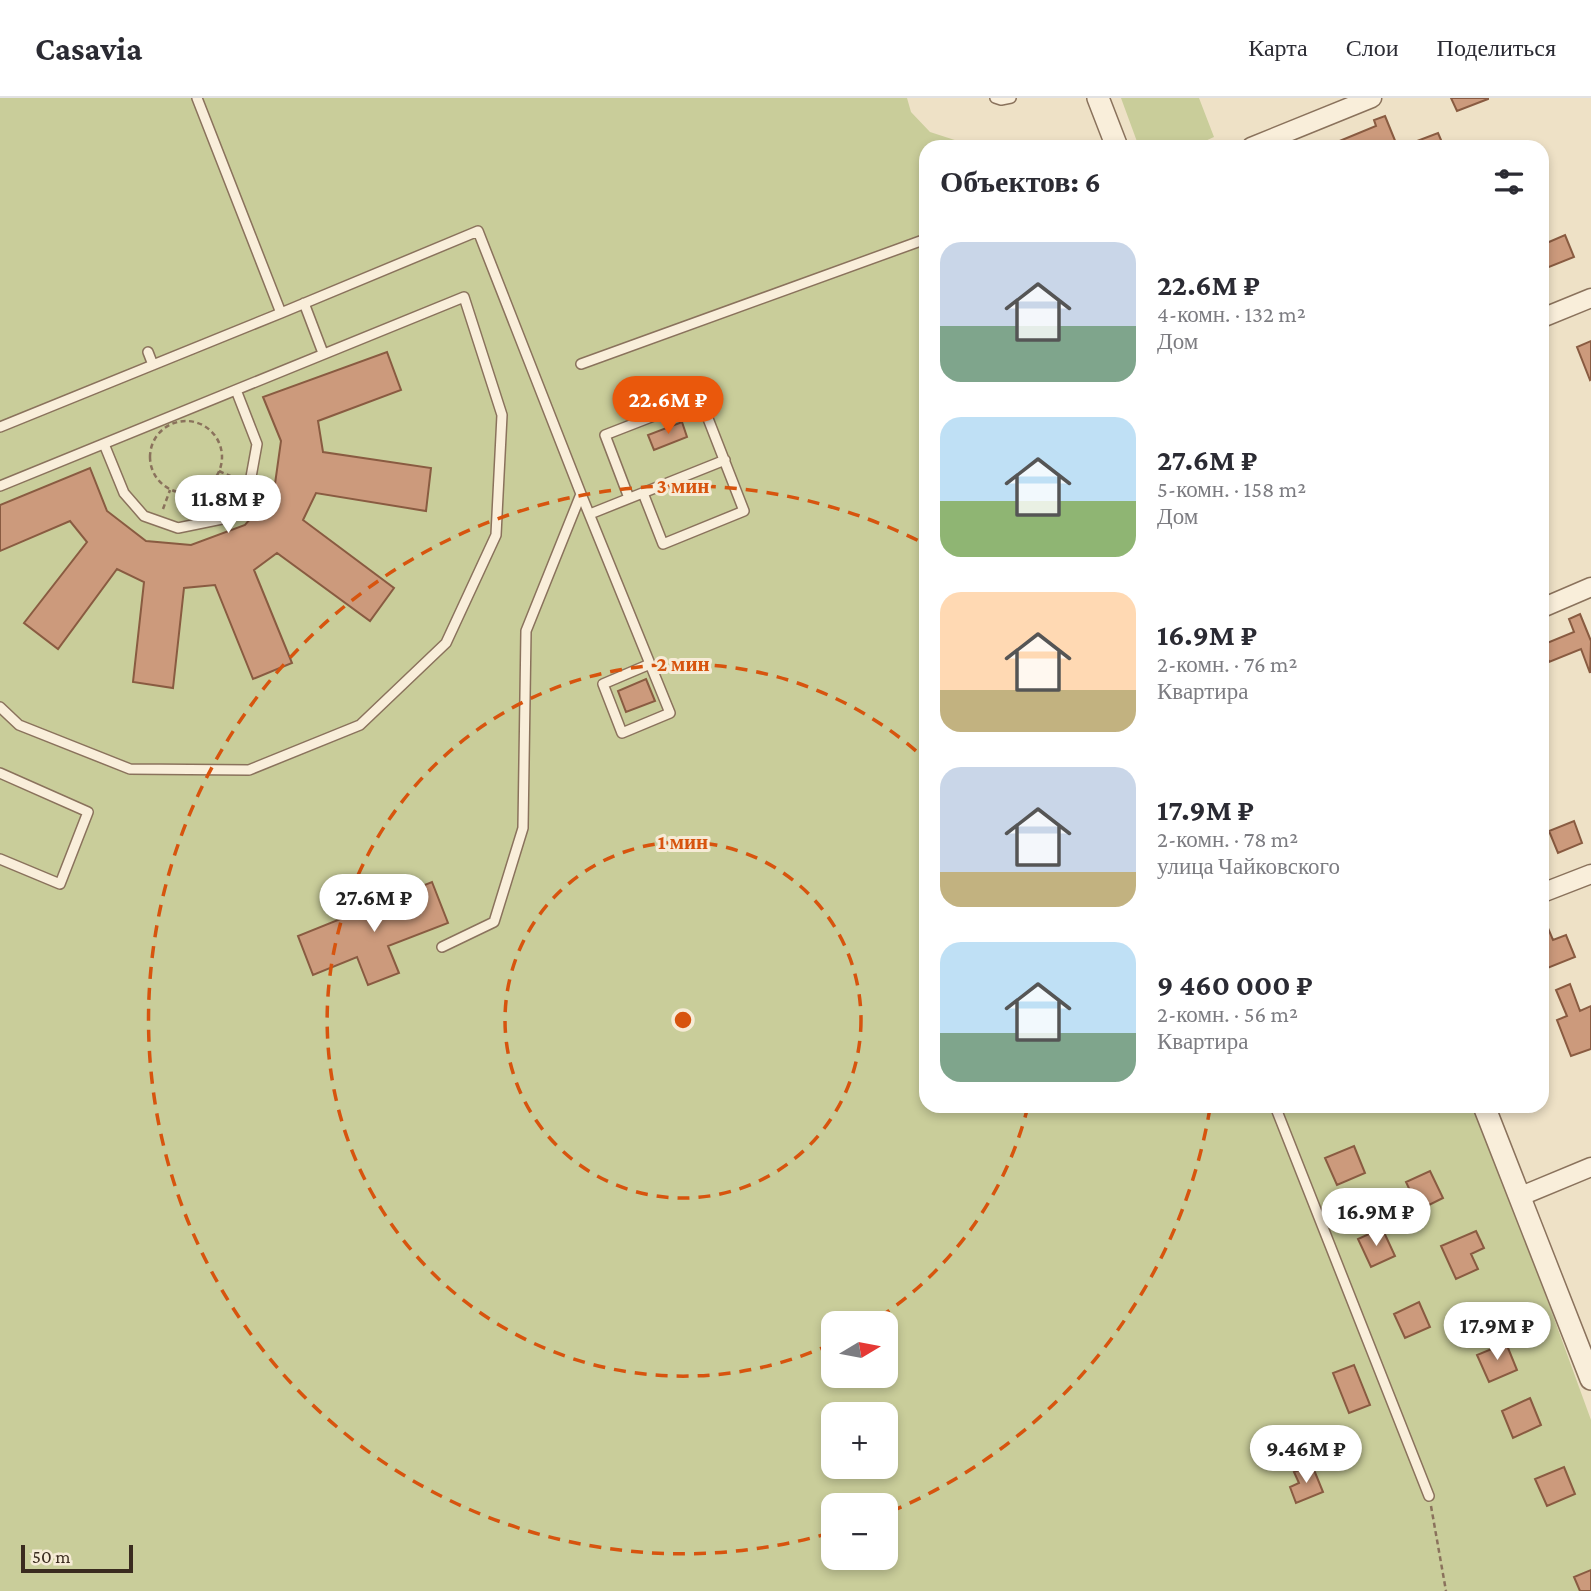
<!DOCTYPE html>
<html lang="ru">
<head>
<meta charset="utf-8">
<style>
	body { margin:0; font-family:"Crimson Pro",serif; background:#f7f7f7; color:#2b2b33; height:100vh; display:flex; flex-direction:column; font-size:26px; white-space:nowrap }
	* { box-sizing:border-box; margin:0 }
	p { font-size:23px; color:#7c7c81 }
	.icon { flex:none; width:38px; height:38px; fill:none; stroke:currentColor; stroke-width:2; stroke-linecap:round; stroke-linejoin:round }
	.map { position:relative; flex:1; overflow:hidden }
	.panel { position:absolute; left:919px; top:42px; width:630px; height:973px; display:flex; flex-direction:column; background:#fff; border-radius:21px; box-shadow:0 4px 10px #0003 }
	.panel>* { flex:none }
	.needle { width:46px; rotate:80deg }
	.controls { position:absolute; left:821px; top:1213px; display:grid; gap:14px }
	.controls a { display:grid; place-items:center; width:77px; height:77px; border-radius:14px; background:#fff; box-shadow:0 4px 10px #0003; font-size:35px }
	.scale { position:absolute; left:21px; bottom:18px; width:112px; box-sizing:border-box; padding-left:7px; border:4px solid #3a2b1f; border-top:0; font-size:19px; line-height:24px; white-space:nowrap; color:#3a2b1f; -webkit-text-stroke:5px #f6ebd6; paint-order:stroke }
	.price { position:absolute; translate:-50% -60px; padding:0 16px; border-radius:24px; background:#fff; color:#222; font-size:23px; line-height:46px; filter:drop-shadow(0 2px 4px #0008) }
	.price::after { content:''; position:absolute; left:50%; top:42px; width:21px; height:16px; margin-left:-10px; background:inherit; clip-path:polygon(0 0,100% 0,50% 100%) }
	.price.on { background:#ea580c; color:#fff }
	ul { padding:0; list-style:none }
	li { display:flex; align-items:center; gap:21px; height:175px; padding:0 21px }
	li span { display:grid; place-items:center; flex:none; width:196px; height:140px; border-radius:21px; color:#555 }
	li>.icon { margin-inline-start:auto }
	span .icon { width:84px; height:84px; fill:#fffc; stroke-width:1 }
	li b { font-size:30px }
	h2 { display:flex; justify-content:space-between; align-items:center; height:84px; padding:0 21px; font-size:30px }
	header { display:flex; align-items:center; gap:42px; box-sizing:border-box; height:98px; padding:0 35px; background:#fff; border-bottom:2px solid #e1e1e2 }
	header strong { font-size:33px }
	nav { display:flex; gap:38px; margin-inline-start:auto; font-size:24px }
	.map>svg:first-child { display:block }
</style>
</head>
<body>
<header>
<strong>Casavia</strong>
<nav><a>Карта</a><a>Слои</a><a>Поделиться</a></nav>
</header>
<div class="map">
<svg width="1591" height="1493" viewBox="0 0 1591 1493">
	<rect width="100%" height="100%" fill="#eee1c6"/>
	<path fill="#c9cd9a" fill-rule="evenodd" d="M 0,0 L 907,0 L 911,14 L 930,34 L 964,45 L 967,49 L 926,49 L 926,1008 L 1473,1008 L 1519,1124 L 1591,1322 L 1591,1493 L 0,1493 ZM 833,1225 L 886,1225 L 886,1278 L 833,1278 ZM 833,1316 L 886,1316 L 886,1368 L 833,1368 ZM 833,1407 L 886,1407 L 886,1460 L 833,1460 Z
		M 1121,0 L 1199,0 L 1214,39 L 1192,49 L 1139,49 Z"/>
	<path fill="#cc9a7c" stroke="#895b41" stroke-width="2" d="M 1451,0 L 1488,0 L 1488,1 L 1457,13 Z
		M 1385,18 L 1396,45 L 1386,49 L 1325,49 L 1376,28 L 1374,22 Z
		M 1438,35 L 1444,49 L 1404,49 L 1404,48 Z
		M 1565,137 L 1574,159 L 1544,171 L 1542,164 L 1542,147 Z
		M 1591,243 L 1591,281 L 1590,282 L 1577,249 Z
		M 387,254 L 401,292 L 318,323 L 323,354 L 431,370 L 426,413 L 316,395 L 303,422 L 394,490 L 370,523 L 277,455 L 254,472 L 292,565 L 253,581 L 215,487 L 184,490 L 173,590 L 133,584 L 144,484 L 117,471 L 58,551 L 24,525 L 87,444 L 70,423 L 0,453 L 0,407 L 90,370 L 107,413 L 146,443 L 191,447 L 245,427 L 274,393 L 281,343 L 263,299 Z
		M 682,324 L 687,339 L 654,352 L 648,337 Z
		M 1580,516 L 1591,543 L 1590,575 L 1581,551 L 1549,564 L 1542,547 L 1574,534 L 1569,521 Z
		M 646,581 L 655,603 L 626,614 L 618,593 Z
		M 1574,723 L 1582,745 L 1558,755 L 1549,733 Z
		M 432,784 L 448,825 L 388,848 L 399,875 L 368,887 L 357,859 L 313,877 L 298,838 Z
		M 1542,816 L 1553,842 L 1566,837 L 1575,859 L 1545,871 L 1542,862 Z
		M 1570,886 L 1580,913 L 1591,908 L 1591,951 L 1571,958 L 1557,922 L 1567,918 L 1556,892 Z
		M 1354,1048 L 1365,1075 L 1337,1087 L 1325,1060 Z
		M 1430,1073 L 1443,1100 L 1419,1112 L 1406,1084 Z
		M 1382,1130 L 1395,1158 L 1371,1169 L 1358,1141 Z
		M 1476,1133 L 1484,1150 L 1471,1156 L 1478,1171 L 1456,1181 L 1441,1148 Z
		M 1419,1204 L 1430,1229 L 1405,1240 L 1394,1216 Z
		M 1506,1245 L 1517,1272 L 1489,1284 L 1477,1257 Z
		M 1354,1267 L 1370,1307 L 1349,1315 L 1333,1275 Z
		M 1530,1300 L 1541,1327 L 1513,1340 L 1502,1313 Z
		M 1312,1367 L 1323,1394 L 1296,1405 L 1290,1389 L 1299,1385 L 1294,1374 Z
		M 1564,1369 L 1575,1396 L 1547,1408 L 1535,1381 Z
		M 1591,1472 L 1591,1493 L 1580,1493 L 1574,1479 Z"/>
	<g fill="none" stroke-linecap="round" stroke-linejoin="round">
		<g stroke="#8a725c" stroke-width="12">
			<path id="service" d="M 197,0 L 281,215 L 478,133 L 581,396 L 670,615 L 622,635 L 603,586 L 650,566
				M 995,0 L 1001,2 L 1011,0
				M 304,205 L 323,255
				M 148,254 L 153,267
				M 581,266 L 926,141
				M 0,329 L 281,215
				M 104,346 L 124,395 L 144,418 L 178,430 L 222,421 L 249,390 L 257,346 L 236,292
				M 0,388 L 464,199 L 502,317 L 496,437 L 446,545 L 360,627 L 249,672 L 130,671 L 19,627 L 0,609
				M 629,400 L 605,337 L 700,300 L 744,413 L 663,446 L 643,395
				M 590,416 L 725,362
				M 0,675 L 88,714 L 60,786 L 0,761
				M 442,849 L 494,824 L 523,730 L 526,533 L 581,396
				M 1275,1008 L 1429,1398"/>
		</g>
		<g stroke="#8a725c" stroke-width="21">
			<path id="minor" d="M 1251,49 L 1372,0
				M 1542,220 L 1591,200
				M 1542,510 L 1591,489
				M 1542,795 L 1591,776
				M 1521,1098 L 1591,1069"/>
		</g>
		<g stroke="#8a725c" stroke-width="24">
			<path id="tertiary" d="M 1098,0 L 1117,49
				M 1484,1008 L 1591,1281"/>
		</g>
		<path stroke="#8a725c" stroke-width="2.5" stroke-dasharray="5 3.5" stroke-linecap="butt" d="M150 359a36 36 0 1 1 72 0a36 36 0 1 1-72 0Z
			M 219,373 L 237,381
			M 163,411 L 170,392
			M 1431,1408 L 1446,1493"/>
		<use href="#service" stroke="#f9eeda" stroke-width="9"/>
		<use href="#minor" stroke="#f9eeda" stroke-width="18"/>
		<use href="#tertiary" stroke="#f9eeda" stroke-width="21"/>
	</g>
	<g fill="none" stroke="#d7540e" stroke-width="3.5" stroke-dasharray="12 9">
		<circle cx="683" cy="922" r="178"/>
		<path d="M1028 1008A356 356 0 0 1 872 1224M831 1246A356 356 0 1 1 924 660"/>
		<path d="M1210 1010A534 534 0 0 1 887 1415M830 1435A534 534 0 1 1 925 446"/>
	</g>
	<circle cx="683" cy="922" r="10" fill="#d7540e" stroke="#f6ebd6" stroke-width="3.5"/>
	<g font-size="21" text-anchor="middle" font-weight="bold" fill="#d7540e" stroke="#f6ebd6" stroke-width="6" stroke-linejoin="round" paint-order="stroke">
		<text x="683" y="395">3 мин</text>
		<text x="683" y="573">2 мин</text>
		<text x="683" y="751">1 мин</text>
	</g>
</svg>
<div class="controls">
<a><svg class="needle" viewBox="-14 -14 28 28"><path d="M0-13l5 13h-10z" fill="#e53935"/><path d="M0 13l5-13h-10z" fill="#7c7c81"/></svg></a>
<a>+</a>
<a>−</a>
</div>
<div class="scale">50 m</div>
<b class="price on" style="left:668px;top:338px">22.6M ₽</b>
<b class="price" style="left:228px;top:437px">11.8M ₽</b>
<b class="price" style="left:374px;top:836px">27.6M ₽</b>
<b class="price" style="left:1376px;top:1150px">16.9M ₽</b>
<b class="price" style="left:1497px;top:1264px">17.9M ₽</b>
<b class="price" style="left:1306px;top:1387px">9.46M ₽</b>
<section class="panel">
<h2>Объектов: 6<svg class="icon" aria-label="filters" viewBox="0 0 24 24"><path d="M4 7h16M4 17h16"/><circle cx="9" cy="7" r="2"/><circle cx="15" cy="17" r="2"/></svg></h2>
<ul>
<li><span style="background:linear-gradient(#c9d6e8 60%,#7fa58c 0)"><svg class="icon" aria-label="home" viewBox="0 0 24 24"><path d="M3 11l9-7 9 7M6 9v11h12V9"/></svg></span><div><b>22.6M ₽</b><p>4-комн. · 132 m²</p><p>Дом</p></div></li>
<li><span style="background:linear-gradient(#bfe0f5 60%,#8fb573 0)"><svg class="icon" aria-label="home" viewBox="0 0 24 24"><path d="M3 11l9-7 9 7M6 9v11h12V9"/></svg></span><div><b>27.6M ₽</b><p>5-комн. · 158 m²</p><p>Дом</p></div></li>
<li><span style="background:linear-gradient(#ffd9b3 70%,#c2b280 0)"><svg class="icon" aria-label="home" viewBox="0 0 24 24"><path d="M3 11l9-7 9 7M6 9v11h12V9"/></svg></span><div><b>16.9M ₽</b><p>2-комн. · 76 m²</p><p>Квартира</p></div></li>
<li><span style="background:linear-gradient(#c9d6e8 75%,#c2b280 0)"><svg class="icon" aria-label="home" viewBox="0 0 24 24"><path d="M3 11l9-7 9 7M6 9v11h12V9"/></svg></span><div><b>17.9M ₽</b><p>2-комн. · 78 m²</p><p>улица Чайковского</p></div></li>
<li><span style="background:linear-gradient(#bfe0f5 65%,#7fa58c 0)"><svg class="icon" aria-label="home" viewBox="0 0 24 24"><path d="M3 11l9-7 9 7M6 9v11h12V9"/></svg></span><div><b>9 460 000 ₽</b><p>2-комн. · 56 m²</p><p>Квартира</p></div></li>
</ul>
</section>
</div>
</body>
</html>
